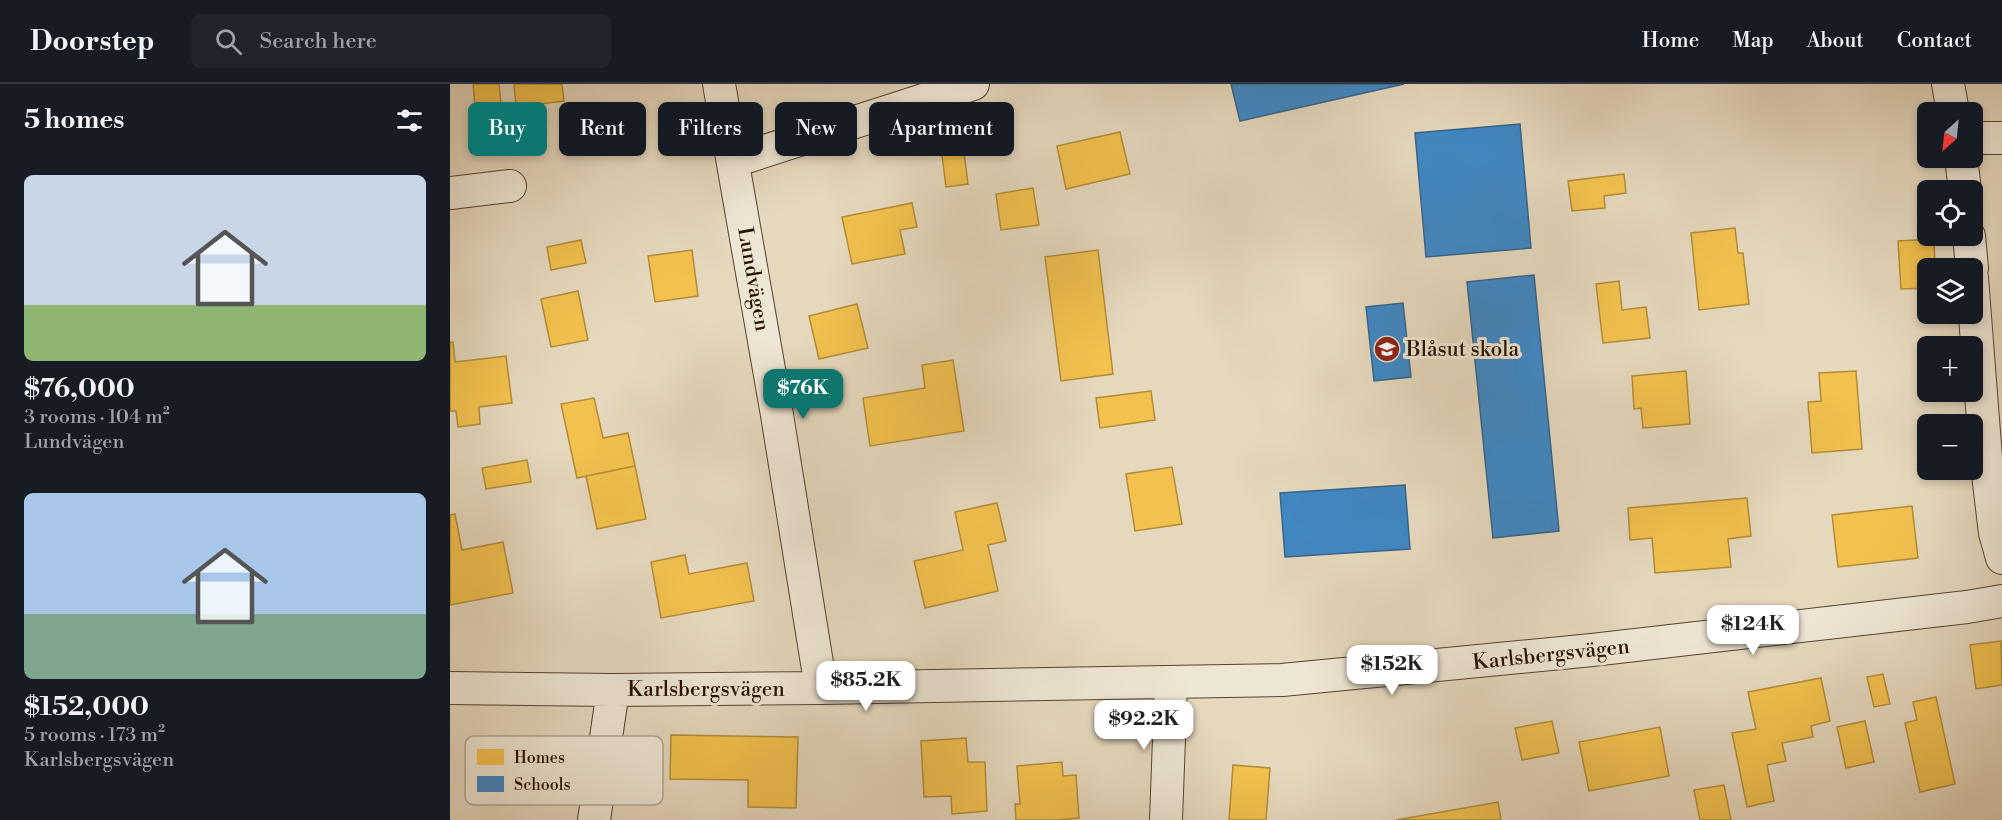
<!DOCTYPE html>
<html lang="en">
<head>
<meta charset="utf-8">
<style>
	body { margin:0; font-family:"Libre Bodoni",serif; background:#20242c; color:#f1f3f6; height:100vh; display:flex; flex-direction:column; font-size:22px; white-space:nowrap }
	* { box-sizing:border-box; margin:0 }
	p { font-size:20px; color:#9ea1a6 }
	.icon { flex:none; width:33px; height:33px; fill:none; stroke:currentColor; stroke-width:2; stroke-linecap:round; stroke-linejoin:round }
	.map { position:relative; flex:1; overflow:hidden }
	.panel { display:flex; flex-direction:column; background:#171b24; width:450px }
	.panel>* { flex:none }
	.banner { position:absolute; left:18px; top:18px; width:570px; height:54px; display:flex; gap:12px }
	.needle { width:39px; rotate:207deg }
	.tools { position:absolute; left:1467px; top:18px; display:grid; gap:12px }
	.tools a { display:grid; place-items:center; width:66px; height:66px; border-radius:9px; background:#171b24; box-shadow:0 3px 9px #0003; font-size:30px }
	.price { position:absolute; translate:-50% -51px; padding:0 14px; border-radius:12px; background:#fff; color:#222; font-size:20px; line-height:39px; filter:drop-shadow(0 2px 3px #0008) }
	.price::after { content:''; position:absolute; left:50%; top:36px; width:18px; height:14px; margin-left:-9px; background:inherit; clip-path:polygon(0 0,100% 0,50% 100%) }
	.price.on { background:#0f766e; color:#fff }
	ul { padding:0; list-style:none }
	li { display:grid; align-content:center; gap:12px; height:318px; padding:0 24px }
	li span { display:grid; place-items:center; height:186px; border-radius:9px; color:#555 }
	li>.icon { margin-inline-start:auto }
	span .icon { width:108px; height:108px; fill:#fffc; stroke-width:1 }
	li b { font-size:26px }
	h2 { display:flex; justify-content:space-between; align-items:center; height:72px; padding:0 24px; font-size:26px }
	.chip { padding:0 21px; border-radius:9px; background:#171b24; box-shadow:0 3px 9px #0003; font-size:21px; line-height:54px }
	.chip.on { background:#0f766e; color:#fff }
	header { display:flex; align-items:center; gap:36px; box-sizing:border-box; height:84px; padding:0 30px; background:#171b24; border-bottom:2px solid #363941 }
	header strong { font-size:28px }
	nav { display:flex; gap:33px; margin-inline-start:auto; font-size:21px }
	.search { width:420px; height:54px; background:#20242c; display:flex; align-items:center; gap:15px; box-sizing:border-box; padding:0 21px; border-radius:9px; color:#9ea1a6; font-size:22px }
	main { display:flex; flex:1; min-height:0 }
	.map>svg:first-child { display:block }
</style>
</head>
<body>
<header>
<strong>Doorstep</strong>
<div class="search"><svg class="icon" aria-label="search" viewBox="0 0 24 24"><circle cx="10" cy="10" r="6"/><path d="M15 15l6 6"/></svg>Search here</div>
<nav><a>Home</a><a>Map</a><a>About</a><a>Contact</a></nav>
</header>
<main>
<section class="panel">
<h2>5 homes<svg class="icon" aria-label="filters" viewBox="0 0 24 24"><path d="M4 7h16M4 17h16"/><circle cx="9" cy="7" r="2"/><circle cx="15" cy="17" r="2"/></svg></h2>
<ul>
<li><span style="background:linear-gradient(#c9d6e8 70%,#8fb573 0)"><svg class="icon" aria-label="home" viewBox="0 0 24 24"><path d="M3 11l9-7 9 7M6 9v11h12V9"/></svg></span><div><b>$76,000</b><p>3 rooms · 104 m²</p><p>Lundvägen</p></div></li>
<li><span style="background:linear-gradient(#a9c7e8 65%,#7fa58c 0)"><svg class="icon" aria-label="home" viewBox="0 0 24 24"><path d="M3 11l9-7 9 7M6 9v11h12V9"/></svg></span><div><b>$152,000</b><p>5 rooms · 173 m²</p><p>Karlsbergsvägen</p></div></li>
</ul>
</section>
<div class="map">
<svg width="1552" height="736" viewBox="0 0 1552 736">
	<rect width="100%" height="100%" fill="#e5d8bd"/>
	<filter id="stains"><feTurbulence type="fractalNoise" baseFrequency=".00333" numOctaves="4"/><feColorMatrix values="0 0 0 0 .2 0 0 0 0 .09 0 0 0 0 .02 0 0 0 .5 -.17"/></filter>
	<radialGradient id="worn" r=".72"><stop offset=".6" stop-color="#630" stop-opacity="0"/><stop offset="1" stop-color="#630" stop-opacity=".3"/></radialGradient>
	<path fill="#f2c14e" stroke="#b48c37" stroke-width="1.5" d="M 23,0 L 49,0 L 52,31 L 26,34 Z
		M 64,0 L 112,0 L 114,17 L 66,23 Z
		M 670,48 L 680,90 L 616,105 L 607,62 Z
		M 513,60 L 518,100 L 496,103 L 491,63 Z
		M 1174,90 L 1176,109 L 1154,112 L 1155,124 L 1122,127 L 1118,97 Z
		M 583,104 L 589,141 L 551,146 L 546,110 Z
		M 462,119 L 467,143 L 450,146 L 455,170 L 402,180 L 392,133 Z
		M 1285,144 L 1288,169 L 1293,169 L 1299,220 L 1249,226 L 1241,149 Z
		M 1484,155 L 1485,184 L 1478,184 L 1478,204 L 1451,205 L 1448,157 Z
		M 131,156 L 136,179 L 101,186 L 97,163 Z
		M 242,166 L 248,212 L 205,218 L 198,172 Z
		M 648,166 L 663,290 L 611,297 L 595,173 Z
		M 1169,197 L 1172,226 L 1196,223 L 1200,254 L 1153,259 L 1146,200 Z
		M 128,207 L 138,256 L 101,263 L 91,215 Z
		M 407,220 L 418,264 L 369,275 L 359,232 Z
		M 0,258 L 3,258 L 5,278 L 56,272 L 62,319 L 29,323 L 30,340 L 8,343 L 6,327 L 0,327 Z
		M 503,276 L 514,347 L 420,362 L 413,314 L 475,304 L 472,281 Z
		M 1236,287 L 1240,340 L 1193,344 L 1191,324 L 1184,325 L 1182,292 Z
		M 1406,287 L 1412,365 L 1362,369 L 1358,318 L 1371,317 L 1369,289 Z
		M 701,307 L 705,336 L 650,344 L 646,314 Z
		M 144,314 L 153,354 L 178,349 L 185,382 L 127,394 L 111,320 Z
		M 77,376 L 81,398 L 36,405 L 32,384 Z
		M 185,382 L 196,435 L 147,445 L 136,392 Z
		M 722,383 L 732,440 L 685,447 L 676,390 Z
		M 1297,414 L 1301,452 L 1278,455 L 1281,483 L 1205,489 L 1202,454 L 1180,456 L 1178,424 Z
		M 547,419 L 556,457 L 538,461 L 548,507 L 475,524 L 464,477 L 513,466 L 505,428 Z
		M 1462,422 L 1468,474 L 1388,483 L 1382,431 Z
		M 5,430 L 12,466 L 53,458 L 63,509 L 0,521 L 0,431 Z
		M 235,471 L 239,490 L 297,479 L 304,517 L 211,534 L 201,478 Z
		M 1551,557 L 1552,601 L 1526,605 L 1520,561 Z
		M 1433,590 L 1440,620 L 1424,623 L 1417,593 Z
		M 1371,594 L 1380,637 L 1361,642 L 1363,653 L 1332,659 L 1336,677 L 1317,681 L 1324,717 L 1297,723 L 1282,649 L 1306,645 L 1298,608 Z
		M 1486,613 L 1505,700 L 1470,708 L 1455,639 L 1467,636 L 1463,618 Z
		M 1102,637 L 1109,669 L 1072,676 L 1065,644 Z
		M 1415,637 L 1424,678 L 1396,684 L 1387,643 Z
		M 1210,643 L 1219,692 L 1139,707 L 1129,658 Z
		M 221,651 L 348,653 L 346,724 L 298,723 L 298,696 L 220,695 Z
		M 516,654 L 518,678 L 535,678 L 537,727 L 502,730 L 501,712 L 474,713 L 471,657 Z
		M 612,678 L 613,692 L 626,691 L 629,734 L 608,736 L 566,736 L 565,720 L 570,720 L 567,682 Z
		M 783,681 L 820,684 L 816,736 L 779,736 Z
		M 1274,701 L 1281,736 L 1250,736 L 1244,706 Z
		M 1048,718 L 1051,736 L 946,736 Z"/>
	<path fill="#3f88c5" stroke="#37648a" stroke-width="1.5" d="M 781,0 L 954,0 L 790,37 Z
		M 1070,40 L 1081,164 L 976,173 L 965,49 Z
		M 1084,191 L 1109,447 L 1043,454 L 1017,198 Z
		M 953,219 L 961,293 L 924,297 L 916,223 Z
		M 955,401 L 960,465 L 835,473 L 830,409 Z"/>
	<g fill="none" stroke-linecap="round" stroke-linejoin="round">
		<g stroke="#55432f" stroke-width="34">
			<path id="minor" d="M 269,0 L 327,331 L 371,604
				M 1498,0 L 1503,28
				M 1522,54 L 1552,54
				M 1511,74 L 1515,106
				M 284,77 L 523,0
				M 0,109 L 60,102
				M 1519,152 L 1522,184
				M 1522,194 L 1536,374 L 1545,449 L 1552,474
				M 0,604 L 163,606 L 371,604 L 832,596 L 1142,566 L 1517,523 L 1552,517
				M 144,736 L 163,606
				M 716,736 L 721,600"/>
		</g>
		<use href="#minor" stroke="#eee6d4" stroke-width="32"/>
	</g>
	<defs>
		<g id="school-disc" transform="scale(1.35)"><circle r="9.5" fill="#8f2418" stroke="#eee6d4"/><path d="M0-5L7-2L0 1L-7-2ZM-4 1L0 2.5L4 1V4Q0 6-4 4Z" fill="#fff"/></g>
	</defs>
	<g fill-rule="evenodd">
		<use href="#school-disc" x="937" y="265"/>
	</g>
	<g text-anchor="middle" stroke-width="6" stroke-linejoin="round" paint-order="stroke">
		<g font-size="21" fill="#251100" stroke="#eee6d4">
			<text transform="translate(304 195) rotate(80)" y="7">Lundvägen</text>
			<text transform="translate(1101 570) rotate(-6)" y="7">Karlsbergsvägen</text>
			<text x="256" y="612">Karlsbergsvägen</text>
		</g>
		<g font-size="21" fill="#251100" stroke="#eee6d4" text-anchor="start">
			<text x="956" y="272">Blåsut skola</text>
		</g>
	</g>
	<rect x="15" y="652" width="198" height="69" rx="9" fill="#eee6d4" stroke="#b2a694" stroke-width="1.5"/>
	<rect x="27" y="665" width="27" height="16" fill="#f2c14e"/>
	<rect x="27" y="692" width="27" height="16" fill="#3f88c5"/>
	<g font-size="16" fill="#251100">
		<text x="64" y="679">Homes</text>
		<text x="64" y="706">Schools</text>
	</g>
	<rect width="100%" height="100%" filter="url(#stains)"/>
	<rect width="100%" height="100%" fill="url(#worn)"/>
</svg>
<div class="tools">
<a><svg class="needle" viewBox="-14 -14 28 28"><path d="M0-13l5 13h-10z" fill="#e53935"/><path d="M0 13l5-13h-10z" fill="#9ea1a6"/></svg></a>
<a><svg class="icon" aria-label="locate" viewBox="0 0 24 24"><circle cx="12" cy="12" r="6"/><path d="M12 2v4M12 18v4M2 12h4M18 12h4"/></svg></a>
<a><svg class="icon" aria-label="layers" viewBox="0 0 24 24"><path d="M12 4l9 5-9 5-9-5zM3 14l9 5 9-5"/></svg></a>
<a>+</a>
<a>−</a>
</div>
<b class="price on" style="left:353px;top:336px">$76K</b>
<b class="price" style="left:1303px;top:572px">$124K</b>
<b class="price" style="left:942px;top:612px">$152K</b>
<b class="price" style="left:416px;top:628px">$85.2K</b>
<b class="price" style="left:694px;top:667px">$92.2K</b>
<div class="banner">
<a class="chip on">Buy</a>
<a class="chip">Rent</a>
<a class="chip">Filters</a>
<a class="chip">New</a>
<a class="chip">Apartment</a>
</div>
</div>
</main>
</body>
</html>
